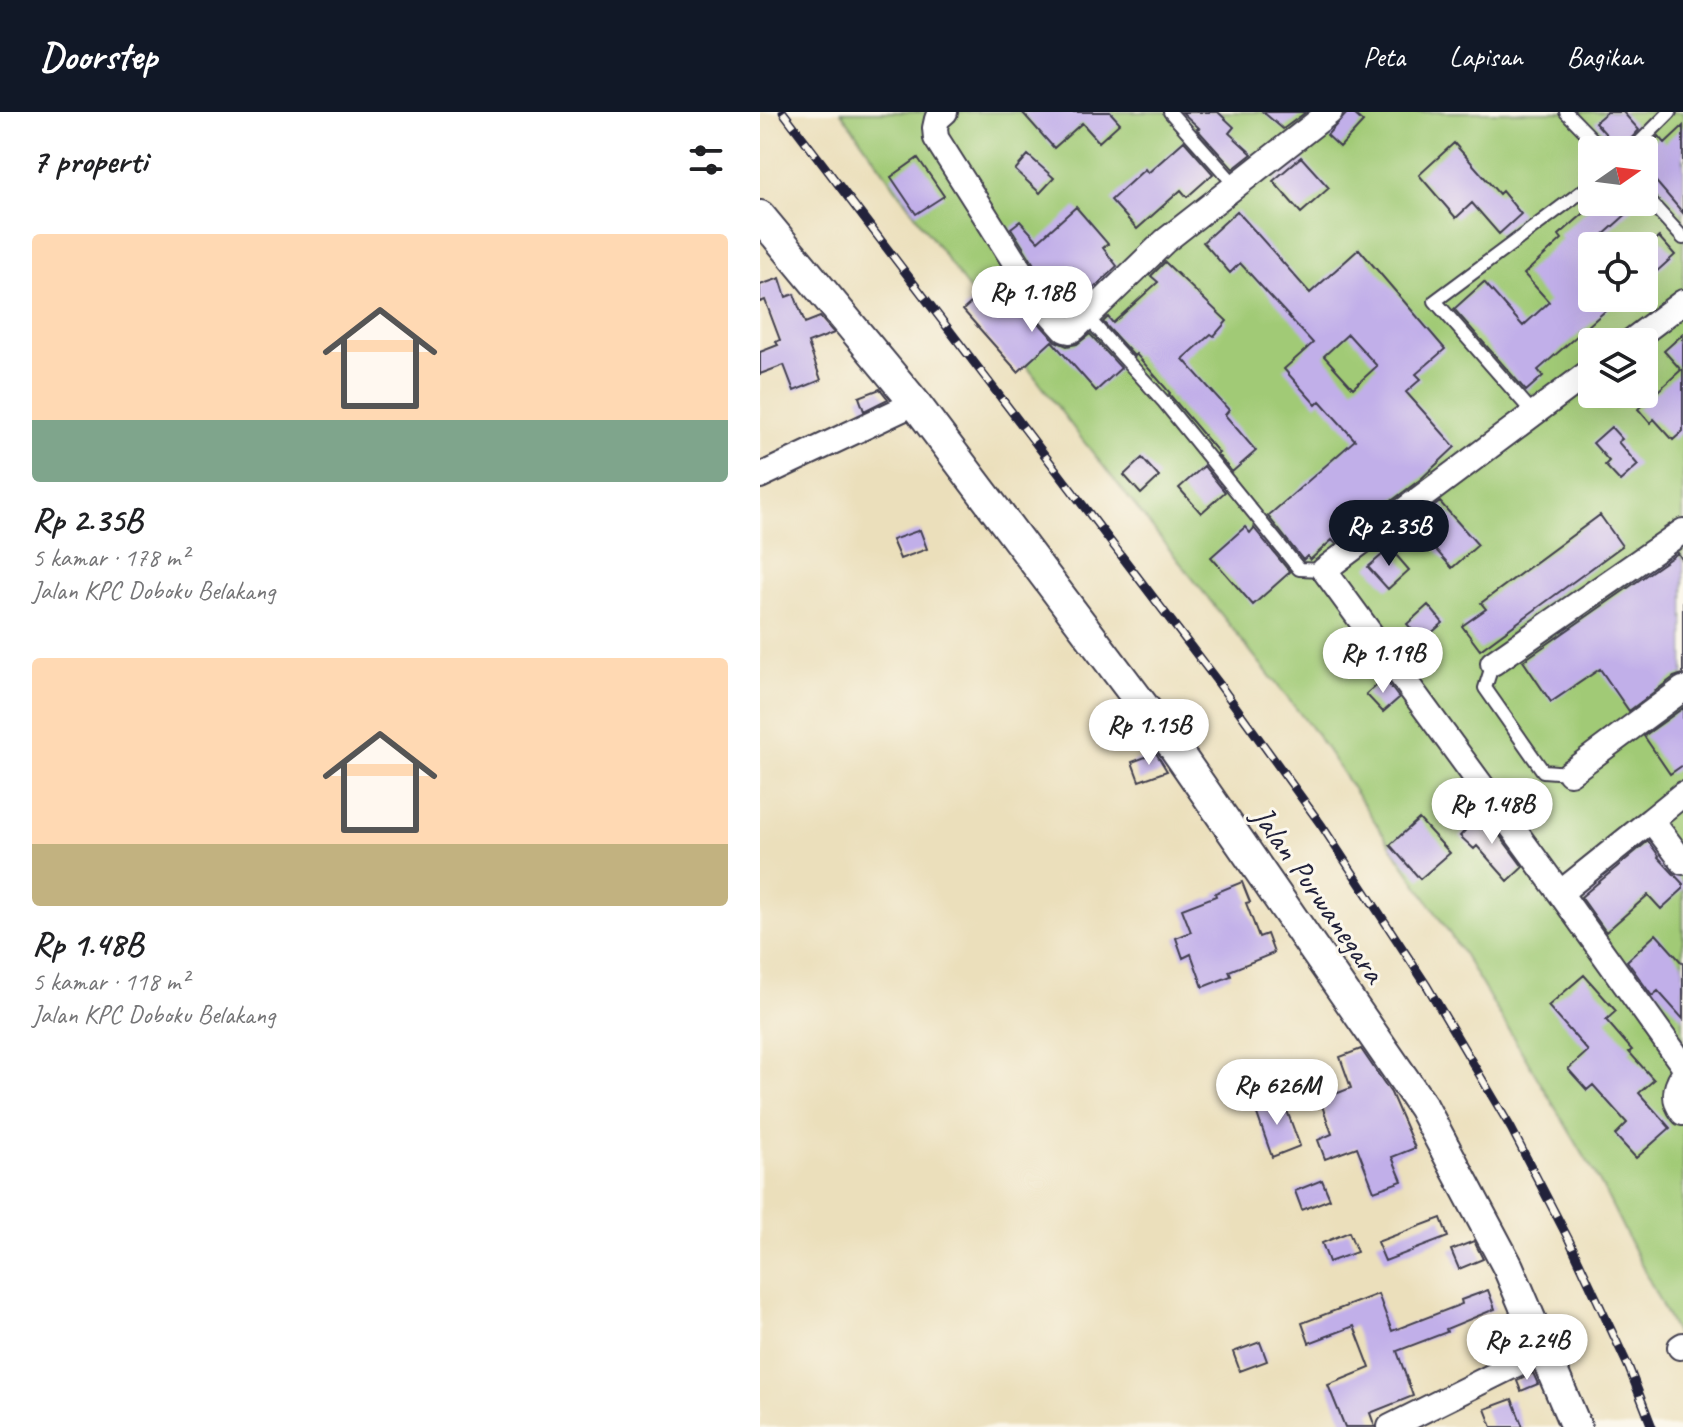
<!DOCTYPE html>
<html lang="id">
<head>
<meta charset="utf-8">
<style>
	body { margin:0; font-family:Caveat,sans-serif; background:#f2f2f2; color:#202124; height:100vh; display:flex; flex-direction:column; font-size:30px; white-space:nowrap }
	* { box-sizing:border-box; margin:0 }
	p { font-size:26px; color:#757577 }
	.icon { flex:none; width:44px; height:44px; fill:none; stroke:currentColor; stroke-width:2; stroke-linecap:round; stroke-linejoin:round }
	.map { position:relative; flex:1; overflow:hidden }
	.panel { display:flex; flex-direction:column; background:#fff; width:760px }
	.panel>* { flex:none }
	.needle { width:52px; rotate:76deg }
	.fabs { position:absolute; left:818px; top:24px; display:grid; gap:16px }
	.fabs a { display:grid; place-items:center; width:80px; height:80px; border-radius:8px; background:#fff; box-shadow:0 8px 32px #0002; font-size:40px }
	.price { position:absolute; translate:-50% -68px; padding:0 18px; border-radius:28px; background:#fff; color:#222; font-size:26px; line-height:52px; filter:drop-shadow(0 2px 4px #0008) }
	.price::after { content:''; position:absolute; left:50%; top:48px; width:24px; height:18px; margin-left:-12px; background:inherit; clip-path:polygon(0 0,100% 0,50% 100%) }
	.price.active { background:#111827; color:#fff }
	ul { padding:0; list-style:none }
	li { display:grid; align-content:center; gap:16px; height:424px; padding:0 32px }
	li span { display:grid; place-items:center; height:248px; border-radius:8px; color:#555 }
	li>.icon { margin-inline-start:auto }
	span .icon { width:144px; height:144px; fill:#fffc; stroke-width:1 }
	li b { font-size:34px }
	h2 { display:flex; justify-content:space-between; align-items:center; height:96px; padding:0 32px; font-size:34px }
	header { display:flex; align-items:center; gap:48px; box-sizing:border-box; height:112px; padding:0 40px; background:#111827; color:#fff }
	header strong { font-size:38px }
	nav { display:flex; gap:44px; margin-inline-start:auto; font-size:28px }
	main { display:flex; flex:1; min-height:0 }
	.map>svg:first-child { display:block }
</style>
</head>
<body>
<header>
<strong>Doorstep</strong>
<nav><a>Peta</a><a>Lapisan</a><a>Bagikan</a></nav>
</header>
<main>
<section class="panel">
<h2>7 properti<svg class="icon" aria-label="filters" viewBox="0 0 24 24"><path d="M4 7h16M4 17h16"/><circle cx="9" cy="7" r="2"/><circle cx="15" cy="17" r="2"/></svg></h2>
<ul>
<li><span style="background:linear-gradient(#ffd9b3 75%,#7fa58c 0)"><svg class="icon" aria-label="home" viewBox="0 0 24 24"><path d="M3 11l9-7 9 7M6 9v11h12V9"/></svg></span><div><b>Rp 2.35B</b><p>5 kamar · 178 m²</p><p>Jalan KPC Doboku Belakang</p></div></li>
<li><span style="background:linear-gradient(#ffd9b3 75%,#c2b280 0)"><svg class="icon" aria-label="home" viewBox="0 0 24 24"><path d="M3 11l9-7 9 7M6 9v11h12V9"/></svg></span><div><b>Rp 1.48B</b><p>5 kamar · 118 m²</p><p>Jalan KPC Doboku Belakang</p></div></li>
</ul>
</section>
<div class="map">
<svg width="923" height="1315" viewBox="0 0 923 1315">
	<rect width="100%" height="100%" fill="#fbf7ec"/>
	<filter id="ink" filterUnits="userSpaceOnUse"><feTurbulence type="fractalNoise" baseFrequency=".0125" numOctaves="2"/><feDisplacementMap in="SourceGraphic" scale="16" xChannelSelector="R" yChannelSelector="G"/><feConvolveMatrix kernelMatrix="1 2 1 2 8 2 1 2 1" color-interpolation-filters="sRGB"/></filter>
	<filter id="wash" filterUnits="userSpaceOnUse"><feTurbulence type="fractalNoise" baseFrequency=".006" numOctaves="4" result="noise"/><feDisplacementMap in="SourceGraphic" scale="32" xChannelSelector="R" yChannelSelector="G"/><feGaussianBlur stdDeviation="1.8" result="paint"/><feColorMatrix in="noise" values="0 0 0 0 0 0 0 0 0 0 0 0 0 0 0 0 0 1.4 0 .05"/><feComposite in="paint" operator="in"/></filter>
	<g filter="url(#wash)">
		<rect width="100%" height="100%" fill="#ebdfbb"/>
		<path fill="#a1ca76" stroke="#627658" stroke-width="2" fill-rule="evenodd" d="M 81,0 L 923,0 L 923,1236 L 842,1074 L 704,843 L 557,623 L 321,326 L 202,168 ZM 832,38 L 884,38 L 884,90 L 832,90 ZM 832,134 L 884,134 L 884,186 L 832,186 ZM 832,230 L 884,230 L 884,282 L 832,282 Z"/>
		<g id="blocks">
			<path fill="#c1afe9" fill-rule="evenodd" d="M 262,0 L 350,0 L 360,11 L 339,30 L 322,11 L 294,36 Z
				M 422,0 L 458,0 L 474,15 L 469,21 L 492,42 L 473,57 L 437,17 L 439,16 Z
				M 503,0 L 546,0 L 523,17 Z
				M 588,0 L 592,0 L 603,10 L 580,35 L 567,23 Z
				M 847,0 L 863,0 L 879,18 L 866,32 L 863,38 L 860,38 L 835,10 Z
				M 923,14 L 923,101 L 892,65 L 884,72 L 884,39 L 899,24 L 905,31 Z
				M 424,29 L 453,62 L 427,85 L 421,78 L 377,117 L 351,88 L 385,57 L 388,61 Z
				M 694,31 L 739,82 L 742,79 L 761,102 L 739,122 L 712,91 L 696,106 L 659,63 Z
				M 268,43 L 294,66 L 280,81 L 255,58 Z
				M 541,45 L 569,76 L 541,101 L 513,69 Z
				M 158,46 L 184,84 L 156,102 L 131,65 Z
				M 837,90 L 879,91 L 832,133 L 832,186 L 860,186 L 778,258 L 783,264 L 766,279 L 694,197 L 724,170 L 763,214 L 789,190 L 764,162 L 802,127 L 799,123 Z
				M 316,95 L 348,132 L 343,136 L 357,154 L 309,200 L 292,181 L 251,116 L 260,109 L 278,129 Z
				M 477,99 L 550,181 L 599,137 L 685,237 L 656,262 L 661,267 L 646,280 L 695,335 L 661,367 L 575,431 L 572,428 L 550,448 L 547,444 L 543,448 L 508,404 L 595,328 L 560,289 L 556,293 L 524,257 L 553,231 L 480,151 L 470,161 L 443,130 ZM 588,222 L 617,254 L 593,276 L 564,244 Z
				M 899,125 L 915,143 L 884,171 L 884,138 Z
				M 405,150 L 467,209 L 454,224 L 451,222 L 423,247 L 469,298 L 465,303 L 496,339 L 472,360 L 457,342 L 459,341 L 409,282 L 410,281 L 376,242 L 374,244 L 343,210 L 348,205 L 353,211 L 398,170 L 391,164 Z
				M 244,161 L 267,198 L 295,229 L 307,234 L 317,232 L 330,222 L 361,256 L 336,279 L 292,229 L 258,260 L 203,198 Z
				M 20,166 L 26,185 L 34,182 L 45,211 L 60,205 L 74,221 L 48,231 L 61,268 L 34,279 L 24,253 L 0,262 L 0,240 L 18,233 L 16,230 L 20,228 L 5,188 L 0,190 L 0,173 Z
				M 923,222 L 923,319 L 913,328 L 894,307 L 890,311 L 878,297 L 921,258 L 904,239 Z
				M 120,277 L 128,287 L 104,299 L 99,285 Z
				M 851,315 L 862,327 L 858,330 L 878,353 L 860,369 L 845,353 L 849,349 L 833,331 Z
				M 382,346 L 399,365 L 381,382 L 364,363 Z
				M 444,354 L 465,380 L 441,401 L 419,376 Z
				M 680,390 L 718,433 L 692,456 L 652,411 Z
				M 840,403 L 862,434 L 720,538 L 702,514 L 726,497 L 721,491 Z
				M 485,415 L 490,421 L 494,416 L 530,460 L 493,493 L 451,445 Z
				M 160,418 L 167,437 L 140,447 L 132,428 Z
				M 630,436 L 649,458 L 628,477 L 608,455 Z
				M 918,441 L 923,449 L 923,562 L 914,565 L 869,599 L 840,557 L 791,590 L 763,549 Z
				M 668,493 L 683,511 L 662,529 L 647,512 Z
				M 624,566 L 639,586 L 623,600 L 606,582 Z
				M 923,596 L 923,653 L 910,662 L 884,624 Z
				M 396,641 L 407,659 L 379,669 L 372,650 Z
				M 722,700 L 763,755 L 748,769 L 717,734 L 714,737 L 700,724 Z
				M 659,707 L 690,741 L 660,767 L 630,733 Z
				M 888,729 L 899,744 L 898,745 L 923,772 L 923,777 L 901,797 L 888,783 L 846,820 L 821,785 Z
				M 482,770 L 490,790 L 486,791 L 499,825 L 507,822 L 514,841 L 469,859 L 471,864 L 443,875 L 431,842 L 423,846 L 416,826 L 431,820 L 422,797 L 456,784 L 455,781 Z
				M 896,822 L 923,852 L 923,907 L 898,879 L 892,884 L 867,849 Z
				M 824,863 L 856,899 L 846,908 L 872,938 L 869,940 L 894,968 L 879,981 L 910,1016 L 876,1046 L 855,1023 L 867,1011 L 833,973 L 827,978 L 808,957 L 828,939 L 788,894 Z
				M 601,937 L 631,981 L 655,1036 L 632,1045 L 642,1069 L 614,1079 L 597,1035 L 565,1047 L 558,1028 L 572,1022 L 560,988 L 591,976 L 580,945 Z
				M 522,985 L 540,1034 L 512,1045 L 495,996 Z
				M 562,1068 L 570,1087 L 542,1098 L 535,1079 Z
				M 681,1106 L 688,1125 L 625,1149 L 617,1130 Z
				M 589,1120 L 597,1140 L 569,1150 L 562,1131 Z
				M 714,1129 L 723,1147 L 699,1157 L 691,1138 Z
				M 728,1178 L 735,1197 L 686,1217 L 687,1220 L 637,1239 L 653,1284 L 610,1301 L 615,1315 L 585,1315 L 568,1273 L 610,1256 L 594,1214 L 549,1231 L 542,1211 L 618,1182 L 632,1219 L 702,1192 L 701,1188 Z
				M 500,1230 L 507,1249 L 480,1259 L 473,1240 Z
				M 773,1261 L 778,1272 L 761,1279 L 757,1269 Z
				M 752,1287 L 763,1315 L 732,1315 L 725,1297 Z"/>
		</g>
	</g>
	<g filter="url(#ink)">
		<use href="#blocks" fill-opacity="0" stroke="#403e4e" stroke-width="2"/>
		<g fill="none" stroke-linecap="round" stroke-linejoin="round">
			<g stroke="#403e4e" stroke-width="16">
				<path id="service" d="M 410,0 L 475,73
					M 806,0 L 843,38
					M 872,38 L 910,0
					M 884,83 L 923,126
					M 327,205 L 404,290 L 539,457 L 564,458
					M 774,302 L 675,189 L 832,72
					M 733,551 L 725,576 L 783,659 L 810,661"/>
			</g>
			<g stroke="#403e4e" stroke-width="28">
				<path id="minor" d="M 185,0 L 177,7 L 175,16 L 176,26 L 280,190 L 305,218 L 310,219 L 315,216 L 405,129 L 570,0
					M 870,230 L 923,190
					M 832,258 L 564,458 L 800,781 L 923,953
					M 0,364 L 155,291
					M 733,551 L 923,419
					M 810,661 L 923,577
					M 891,708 L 923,682
					M 800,781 L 891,708 L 923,750
					M 923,963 C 914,977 913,988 923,1001
					M 920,1235 L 923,1233
					M 630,1315 L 783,1239"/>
			</g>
			<g stroke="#403e4e" stroke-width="34">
				<path id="tertiary" d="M 0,104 L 155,291 L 414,635 L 663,995 L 748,1155 L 816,1315"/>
			</g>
			<use href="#service" stroke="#fff" stroke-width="12"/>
			<use href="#minor" stroke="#fff" stroke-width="24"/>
			<use href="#tertiary" stroke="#fff" stroke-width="30"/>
			<g stroke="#22223b" stroke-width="9">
				<path id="rail" d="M 23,0 L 457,569 L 562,714 L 667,874 L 751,1016 L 809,1128 L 869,1256 L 892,1315"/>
			</g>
			<use href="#rail" stroke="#fbf7ec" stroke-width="6" stroke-dasharray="18" stroke-linecap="butt"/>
		</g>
	</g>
	<g text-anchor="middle" stroke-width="6" stroke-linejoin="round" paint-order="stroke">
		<g font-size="32" fill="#22223b" stroke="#fbf7ec">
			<text transform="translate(559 782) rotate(55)" y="11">Jalan Purwanegara</text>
		</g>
	</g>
</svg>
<div class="fabs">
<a><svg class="needle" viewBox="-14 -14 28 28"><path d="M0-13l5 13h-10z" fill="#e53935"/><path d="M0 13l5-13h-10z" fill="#757577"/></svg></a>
<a><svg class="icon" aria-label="locate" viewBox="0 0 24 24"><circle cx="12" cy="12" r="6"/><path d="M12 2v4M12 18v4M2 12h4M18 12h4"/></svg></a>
<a><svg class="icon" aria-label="layers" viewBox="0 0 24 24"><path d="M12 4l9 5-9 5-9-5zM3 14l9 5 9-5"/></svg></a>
</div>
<b class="price" style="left:272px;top:222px">Rp 1.18B</b>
<b class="price active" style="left:629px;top:456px">Rp 2.35B</b>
<b class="price" style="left:623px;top:583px">Rp 1.19B</b>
<b class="price" style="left:389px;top:655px">Rp 1.15B</b>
<b class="price" style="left:732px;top:734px">Rp 1.48B</b>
<b class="price" style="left:517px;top:1015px">Rp 626M</b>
<b class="price" style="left:767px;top:1270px">Rp 2.24B</b>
</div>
</main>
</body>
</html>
